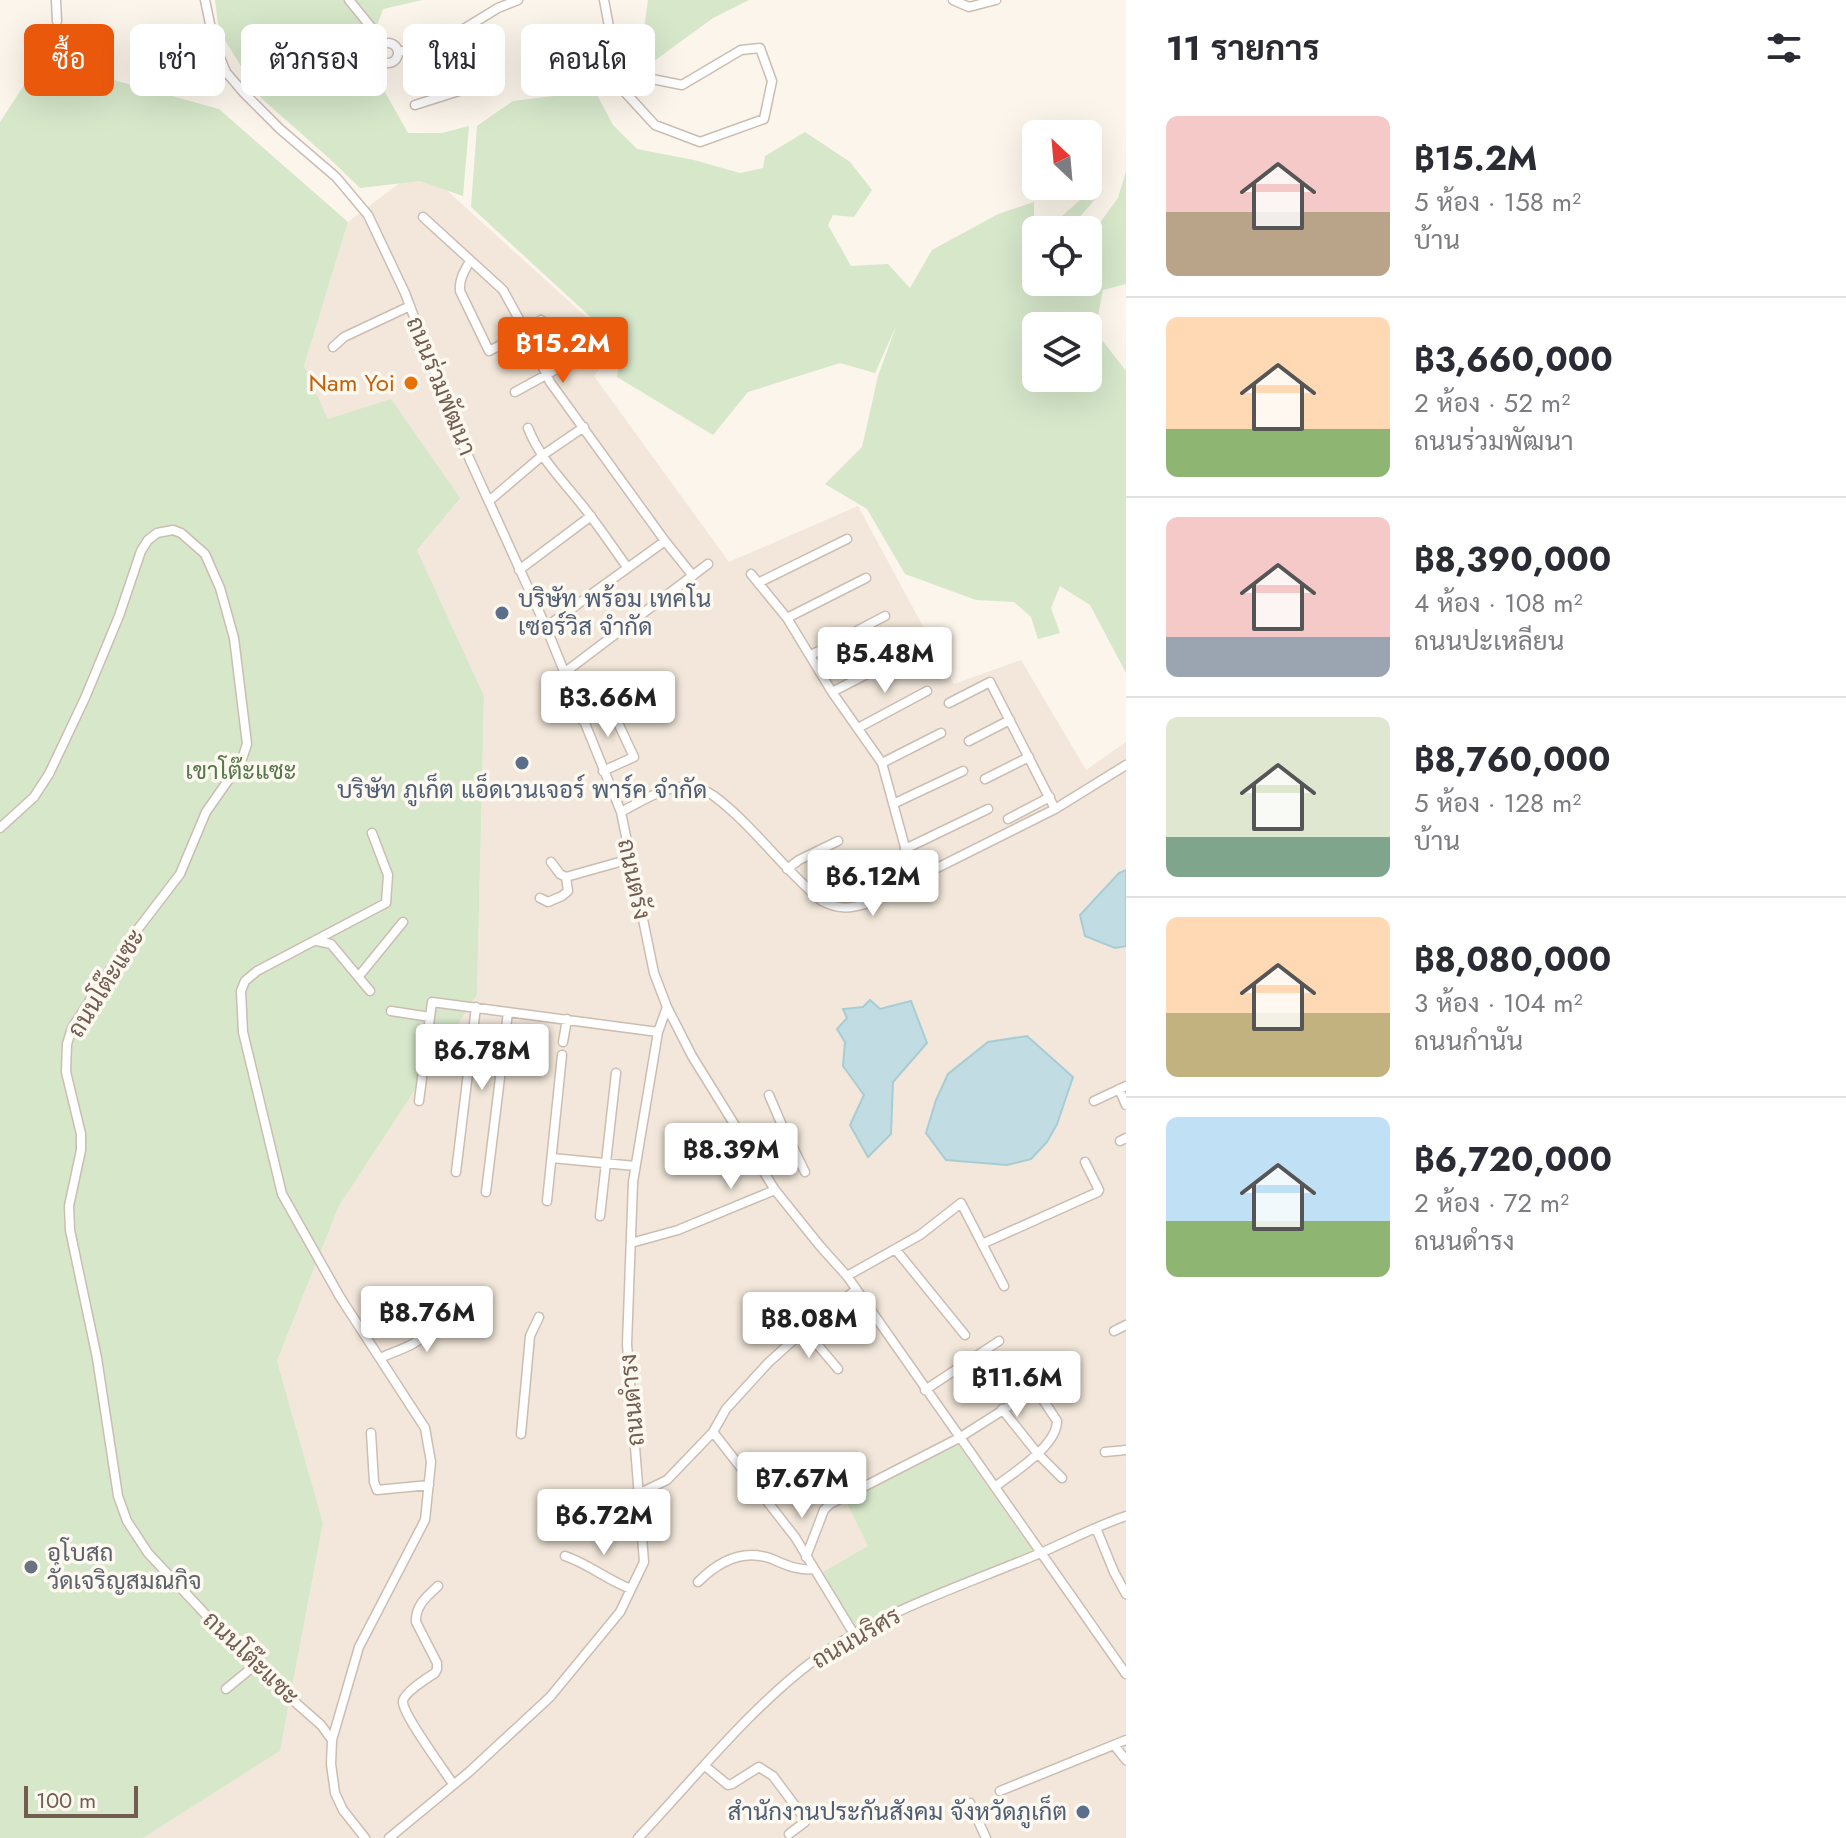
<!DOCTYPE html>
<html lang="th">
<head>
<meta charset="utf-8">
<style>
	body { margin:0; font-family:Jost,Sarabun,sans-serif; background:#f7f7f7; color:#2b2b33; height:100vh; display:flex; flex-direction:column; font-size:30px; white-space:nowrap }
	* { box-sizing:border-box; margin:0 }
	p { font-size:26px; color:#7c7c81 }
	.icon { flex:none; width:44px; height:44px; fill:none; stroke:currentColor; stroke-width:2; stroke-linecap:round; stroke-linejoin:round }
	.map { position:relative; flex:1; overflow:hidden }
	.panel { display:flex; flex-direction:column; background:#fff; width:720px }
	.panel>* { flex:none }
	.hud { position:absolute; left:24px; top:24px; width:760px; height:72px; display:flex; gap:16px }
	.needle { width:52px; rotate:334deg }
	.controls { position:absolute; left:1022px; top:120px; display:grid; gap:16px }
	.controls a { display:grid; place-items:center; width:80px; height:80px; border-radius:12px; background:#fff; box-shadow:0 8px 32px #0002; font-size:40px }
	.scale { position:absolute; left:24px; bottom:20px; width:114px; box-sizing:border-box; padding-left:8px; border:4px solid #735d50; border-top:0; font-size:22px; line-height:28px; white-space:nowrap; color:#735d50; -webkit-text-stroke:6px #fdf9f1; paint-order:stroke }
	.price { position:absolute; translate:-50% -68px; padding:0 18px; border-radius:8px; background:#fff; color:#222; font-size:26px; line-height:52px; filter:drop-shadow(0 2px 4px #0008) }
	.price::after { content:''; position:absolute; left:50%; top:48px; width:24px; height:18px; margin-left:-12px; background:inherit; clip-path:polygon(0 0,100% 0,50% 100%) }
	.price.current { background:#ea580c; color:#fff }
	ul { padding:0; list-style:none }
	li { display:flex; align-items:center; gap:24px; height:200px; padding:0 40px }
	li+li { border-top:2px solid #e1e1e2 }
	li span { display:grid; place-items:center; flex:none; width:224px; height:160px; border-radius:12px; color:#555 }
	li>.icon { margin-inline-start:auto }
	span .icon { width:96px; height:96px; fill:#fffc; stroke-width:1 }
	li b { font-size:34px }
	h2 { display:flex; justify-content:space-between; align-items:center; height:96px; padding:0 40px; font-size:34px }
	.tag { padding:0 28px; border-radius:12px; background:#fff; box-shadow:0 8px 32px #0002; font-size:28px; line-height:72px }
	.tag.current { background:#ea580c; color:#fff }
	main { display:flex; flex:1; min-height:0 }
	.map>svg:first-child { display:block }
</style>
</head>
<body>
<main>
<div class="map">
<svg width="1126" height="1838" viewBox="0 0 1126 1838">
	<rect width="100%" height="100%" fill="#fbf5eb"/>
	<path fill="#f2e7da" d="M 421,167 L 616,344 L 594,376 L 729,562 L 858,506 L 954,684 L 1021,660 L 1086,770 L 1126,742 L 1126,1838 L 143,1838 L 280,1751 L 323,1523 L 277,1361 L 339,1206 L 477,995 L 484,696 L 417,550 L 328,419 L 304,366 L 348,222 Z"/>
	<path fill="#d6e7ca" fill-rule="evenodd" d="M 215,0 L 422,0 L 383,9 L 370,45 L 376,76 L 408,133 L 442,133 L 469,126 L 463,196 L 420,181 L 360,188 L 330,159 L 261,98 L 219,31 Z
		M 648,0 L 749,0 L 713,18 L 650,64 L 642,43 Z
		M 63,66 L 219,109 L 348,222 L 304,366 L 328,419 L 391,399 L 460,498 L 417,550 L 484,696 L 477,995 L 339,1206 L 277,1361 L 323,1523 L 280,1751 L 143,1838 L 0,1838 L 0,122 L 30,76 Z
		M 595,91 L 613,125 L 637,149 L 694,160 L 740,173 L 763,168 L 765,156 L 805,132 L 850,162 L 872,190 L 854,217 L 833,215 L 828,225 L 851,266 L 888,264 L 910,288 L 932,250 L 998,214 L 1034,202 L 1034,216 L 1061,217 L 1082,198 L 1100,187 L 1099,195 L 1077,220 L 1093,232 L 1118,198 L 1126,171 L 1126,284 L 1103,290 L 1095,331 L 1126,371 L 1126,673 L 1090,605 L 1060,586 L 1051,608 L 1060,633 L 1038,639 L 1031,617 L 1014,602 L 976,600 L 905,574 L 867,509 L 825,484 L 862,447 L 878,376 L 897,324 L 875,373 L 840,363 L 748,392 L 713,435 L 617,377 L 622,346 L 471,207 L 477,126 L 513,101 ZM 1036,230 L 1088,230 L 1088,282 L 1036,282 ZM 1036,326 L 1088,326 L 1088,378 L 1036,378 Z
		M 957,1443 L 1033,1552 L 854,1628 L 820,1574 L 868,1546 L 845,1499 Z"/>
	<path fill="#c1dde3" stroke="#a8ccd3" stroke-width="2" d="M 1126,870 L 1126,946 L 1115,948 L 1085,936 L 1080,915 L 1119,873 Z
		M 870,1000 L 880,1009 L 911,1001 L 927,1043 L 893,1082 L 891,1134 L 868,1157 L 850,1125 L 864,1095 L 843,1066 L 845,1042 L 837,1029 L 847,1018 L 843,1009 L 863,1007 Z
		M 1027,1036 L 1073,1077 L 1057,1124 L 1047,1142 L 1031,1159 L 1007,1165 L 946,1160 L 926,1133 L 936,1100 L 948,1074 L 988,1042 Z"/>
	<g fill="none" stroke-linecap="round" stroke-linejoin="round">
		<g stroke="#ccbdb2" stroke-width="11">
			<path id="minor" d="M 56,0 L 57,21
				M 205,0 L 214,43 L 226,72 L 243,92 L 280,129 L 336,177 L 368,215 L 405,293 L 459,436 L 546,627 L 621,812 L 654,973 L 667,1007 L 692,1056 L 775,1190 L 820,1246 L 847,1276 L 1126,1674
				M 349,0 L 384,43
				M 953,0 L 969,7 L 996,0
				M 288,38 L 314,75 L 340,72 L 379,58
				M378 53a10 10 0 1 1 20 0a10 10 0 1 1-20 0Z
				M 399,52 L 444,41 L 498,8 L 518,0
				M 541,74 L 600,65 L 655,125 L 700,142 L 764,119 L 772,81 L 760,48 L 741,50 L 682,85 L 652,79 L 611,37 L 604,0
				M 415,105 L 459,91 L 444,41
				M 423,217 L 503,290 L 526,332 L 550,382 L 665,541 L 693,576
				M 470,261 C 464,272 459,279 460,291 L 489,351 L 526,332 L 541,320 L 578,347 L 566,364 L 515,392
				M 333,347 L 344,337 L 410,306
				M 528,428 C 539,457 563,481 582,505 C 598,525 612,546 627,567
				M 489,501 L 543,455 L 584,427
				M 519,570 L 591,516
				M 751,574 L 787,618 L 832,692 L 882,763 L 914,880
				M 758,583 L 847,539
				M 787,618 L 866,578
				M 546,627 L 665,541
				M 811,655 L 885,616
				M 564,673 L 708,564
				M 832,692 L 904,655
				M 949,703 L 990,682 L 1055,809
				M 583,721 L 611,708 L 634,757 L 603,771
				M 858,728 L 927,691
				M 969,741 L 1010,720
				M 882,763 L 941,733
				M 985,779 L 1029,757
				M 893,804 L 963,771
				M 621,812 C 642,801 665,785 691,787 C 699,787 707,791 714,796 C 754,826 783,869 822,901 C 837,909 849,909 865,904 L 1055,809 L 1126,765
				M 1008,819 L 1050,797
				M 0,828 L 34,797 L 49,774 L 85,698 L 119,616 L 141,551 L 148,540 L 157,533 L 173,530 L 181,533 L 205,554 L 220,588 L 234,638 L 247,744 L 241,762 L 206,812 L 180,874 L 128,942 L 72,1028 L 67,1044 L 66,1072 L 81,1134 L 81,1150 L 69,1206 L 70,1230 L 97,1358 L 118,1496 L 127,1521 L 148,1553 L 254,1666 L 321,1725 L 332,1740
				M 905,849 L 988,809
				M 551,862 L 560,874 L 566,877
				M 787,869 L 799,860 L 838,841
				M 540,898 L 548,902 L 562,896 L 568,891 L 566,877 L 630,859
				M 317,941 L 331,944 L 370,991
				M 359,976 L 403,922
				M 391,1011 L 430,1017
				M 563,1042 L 567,1019
				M 1119,1089 L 1126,1105
				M 769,1095 L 781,1123 L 805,1172
				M 419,1101 L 432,1002 L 658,1032
				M 1094,1101 L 1126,1086
				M 1120,1141 L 1126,1138
				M 552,1158 L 635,1166
				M 763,1171 L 796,1154
				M 456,1172 L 476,1007
				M 486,1192 L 508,1012
				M 547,1201 L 562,1055
				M 600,1216 L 616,1073
				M 631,1243 L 678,1230 L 775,1190
				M 982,1244 L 1098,1192 L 1099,1190 L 1085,1162
				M 896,1250 L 965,1335
				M 847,1276 L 920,1235 L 961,1203 L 1004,1286
				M 805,1330 L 838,1369
				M 1114,1331 L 1126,1325
				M 380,1358 C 408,1345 425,1347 433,1313
				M 925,1390 L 999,1341
				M 1002,1409 L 1038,1454 L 1062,1478
				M 713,1432 L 795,1537 L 854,1634
				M 371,1433 L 374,1482 L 377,1490 L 429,1485
				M 521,1434 L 530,1336 L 539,1317
				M 1105,1452 L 1126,1450
				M 995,1487 C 1014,1472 1057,1446 1057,1421 L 1036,1389
				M 640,1493 L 667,1480 L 713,1432 L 726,1409 L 769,1362 L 817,1319 L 856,1290
				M 1096,1528 L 1114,1572 L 1126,1594
				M 565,1556 C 589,1564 607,1580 631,1589
				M 806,1557 L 824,1510 L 830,1504 L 959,1438 L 1058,1375
				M 698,1582 C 718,1562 743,1548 772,1559 C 786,1565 798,1571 814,1569
				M 438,1586 C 427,1596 415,1606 416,1622 L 437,1663 L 437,1669 L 435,1673 C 427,1678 402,1694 403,1702 C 403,1715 444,1770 453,1784
				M 226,1689 L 254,1666
				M 1114,1745 L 1126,1760
				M 705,1766 L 728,1785 L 732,1784 L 759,1767 L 773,1776 L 805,1819 L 805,1822 L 789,1834
				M 1000,1791 L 1126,1740
				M 970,1803 L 986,1838
				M 365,1838 L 343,1810 L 335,1793 L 331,1764 L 332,1740 L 359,1647 L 425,1520 L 431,1462 L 425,1428 L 340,1297 L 282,1194 L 243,1032 L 241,991 L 245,981 L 257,971 L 386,903 L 388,875 L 372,833
				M 389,1838 L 469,1772 L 550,1697 L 620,1612 L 644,1562 L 627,1344 L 633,1182 L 658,1032 L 667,1007
				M 638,1838 C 695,1778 747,1711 813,1661 C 873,1615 961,1586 1031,1557 C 1063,1544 1093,1527 1126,1516"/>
		</g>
		<use href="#minor" stroke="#fff" stroke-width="8"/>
	</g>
	<circle fill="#e8710a" stroke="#fdf9f1" stroke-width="3" cx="411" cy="383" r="8"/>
	<g fill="#5c6f8a" stroke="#fdf9f1" stroke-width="3">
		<circle cx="502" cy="613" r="8"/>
		<circle cx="522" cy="763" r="8"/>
		<circle cx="1083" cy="1812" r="8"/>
	</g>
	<circle fill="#6b7280" stroke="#fdf9f1" stroke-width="3" cx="31" cy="1567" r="8"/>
	<g text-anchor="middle" stroke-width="7" stroke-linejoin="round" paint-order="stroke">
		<g font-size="24" fill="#c56008" stroke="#fdf9f1" text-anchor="end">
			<text x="395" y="391">Nam Yoi</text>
		</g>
		<g font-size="24" fill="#735d50" stroke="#fdf9f1">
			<text transform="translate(441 386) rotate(68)" y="8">ถนนร่วมพัฒนา</text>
			<text transform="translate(634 879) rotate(78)" y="8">ถนนตรัง</text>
			<text transform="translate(106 983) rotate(-58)" y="8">ถนนโต๊ะแซะ</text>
			<text transform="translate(632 1400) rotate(-95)" y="8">ถนนดำรง</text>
			<text transform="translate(856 1638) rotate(-30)" y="8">ถนนนริศร</text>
			<text transform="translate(251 1658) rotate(44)" y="8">ถนนโต๊ะแซะ</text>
		</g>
		<g font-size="24" fill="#4e5e75" stroke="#fdf9f1" text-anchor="start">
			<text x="518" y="607">บริษัท พร้อม เทคโน<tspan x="518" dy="28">เซอร์วิส จำกัด</tspan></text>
			<text x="522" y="798" text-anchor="middle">บริษัท ภูเก็ต แอ็ดเวนเจอร์ พาร์ค จำกัด</text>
			<text x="1067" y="1820" text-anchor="end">สำนักงานประกันสังคม จังหวัดภูเก็ต</text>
		</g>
		<g font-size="24" fill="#56784a" stroke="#fdf9f1">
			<text x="241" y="779">เขาโต๊ะแซะ</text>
		</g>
		<g font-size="24" fill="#5b616d" stroke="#fdf9f1" text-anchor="start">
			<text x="47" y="1561">อุโบสถ<tspan x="47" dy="28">วัดเจริญสมณกิจ</tspan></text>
		</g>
	</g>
</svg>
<div class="controls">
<a><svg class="needle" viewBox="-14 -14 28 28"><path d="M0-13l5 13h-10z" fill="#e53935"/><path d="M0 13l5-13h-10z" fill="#7c7c81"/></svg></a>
<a><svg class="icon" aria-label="locate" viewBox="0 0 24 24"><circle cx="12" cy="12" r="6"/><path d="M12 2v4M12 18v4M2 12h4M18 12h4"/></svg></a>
<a><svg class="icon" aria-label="layers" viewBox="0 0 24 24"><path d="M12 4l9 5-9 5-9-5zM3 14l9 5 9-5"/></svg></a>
</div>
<div class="scale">100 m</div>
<b class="price current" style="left:563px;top:385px">฿15.2M</b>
<b class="price" style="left:885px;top:695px">฿5.48M</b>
<b class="price" style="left:608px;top:739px">฿3.66M</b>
<b class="price" style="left:873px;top:918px">฿6.12M</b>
<b class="price" style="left:482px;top:1092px">฿6.78M</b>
<b class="price" style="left:731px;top:1191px">฿8.39M</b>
<b class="price" style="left:427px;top:1354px">฿8.76M</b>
<b class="price" style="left:809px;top:1360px">฿8.08M</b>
<b class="price" style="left:1017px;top:1419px">฿11.6M</b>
<b class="price" style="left:802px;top:1520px">฿7.67M</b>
<b class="price" style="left:604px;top:1557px">฿6.72M</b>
<div class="hud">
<a class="tag current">ซื้อ</a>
<a class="tag">เช่า</a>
<a class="tag">ตัวกรอง</a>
<a class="tag">ใหม่</a>
<a class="tag">คอนโด</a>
</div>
</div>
<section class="panel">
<h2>11 รายการ<svg class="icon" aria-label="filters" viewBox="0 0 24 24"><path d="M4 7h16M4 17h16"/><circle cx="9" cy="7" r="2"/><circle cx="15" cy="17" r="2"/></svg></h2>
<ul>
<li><span style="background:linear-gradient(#f6c9c9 60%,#b9a48a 0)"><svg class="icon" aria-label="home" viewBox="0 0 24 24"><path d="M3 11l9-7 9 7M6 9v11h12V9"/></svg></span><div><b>฿15.2M</b><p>5 ห้อง · 158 m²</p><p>บ้าน</p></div></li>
<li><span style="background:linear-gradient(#ffd9b3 70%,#8fb573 0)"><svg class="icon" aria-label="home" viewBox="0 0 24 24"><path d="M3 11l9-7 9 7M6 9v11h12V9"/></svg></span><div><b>฿3,660,000</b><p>2 ห้อง · 52 m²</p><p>ถนนร่วมพัฒนา</p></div></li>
<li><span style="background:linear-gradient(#f6c9c9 75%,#9aa5b1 0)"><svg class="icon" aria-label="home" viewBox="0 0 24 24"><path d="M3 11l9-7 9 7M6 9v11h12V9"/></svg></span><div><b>฿8,390,000</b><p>4 ห้อง · 108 m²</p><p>ถนนปะเหลียน</p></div></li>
<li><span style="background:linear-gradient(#dfe7d0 75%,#7fa58c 0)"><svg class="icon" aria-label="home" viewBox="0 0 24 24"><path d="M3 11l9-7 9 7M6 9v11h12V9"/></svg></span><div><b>฿8,760,000</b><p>5 ห้อง · 128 m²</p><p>บ้าน</p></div></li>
<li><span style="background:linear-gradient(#ffd9b3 60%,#c2b280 0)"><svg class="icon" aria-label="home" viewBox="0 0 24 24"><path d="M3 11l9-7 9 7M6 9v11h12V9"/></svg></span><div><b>฿8,080,000</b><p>3 ห้อง · 104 m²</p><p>ถนนกำนัน</p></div></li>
<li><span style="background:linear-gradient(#bfe0f5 65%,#8fb573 0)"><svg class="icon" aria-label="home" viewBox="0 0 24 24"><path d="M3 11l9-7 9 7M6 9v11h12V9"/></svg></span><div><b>฿6,720,000</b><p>2 ห้อง · 72 m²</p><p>ถนนดำรง</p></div></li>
</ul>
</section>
</main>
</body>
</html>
